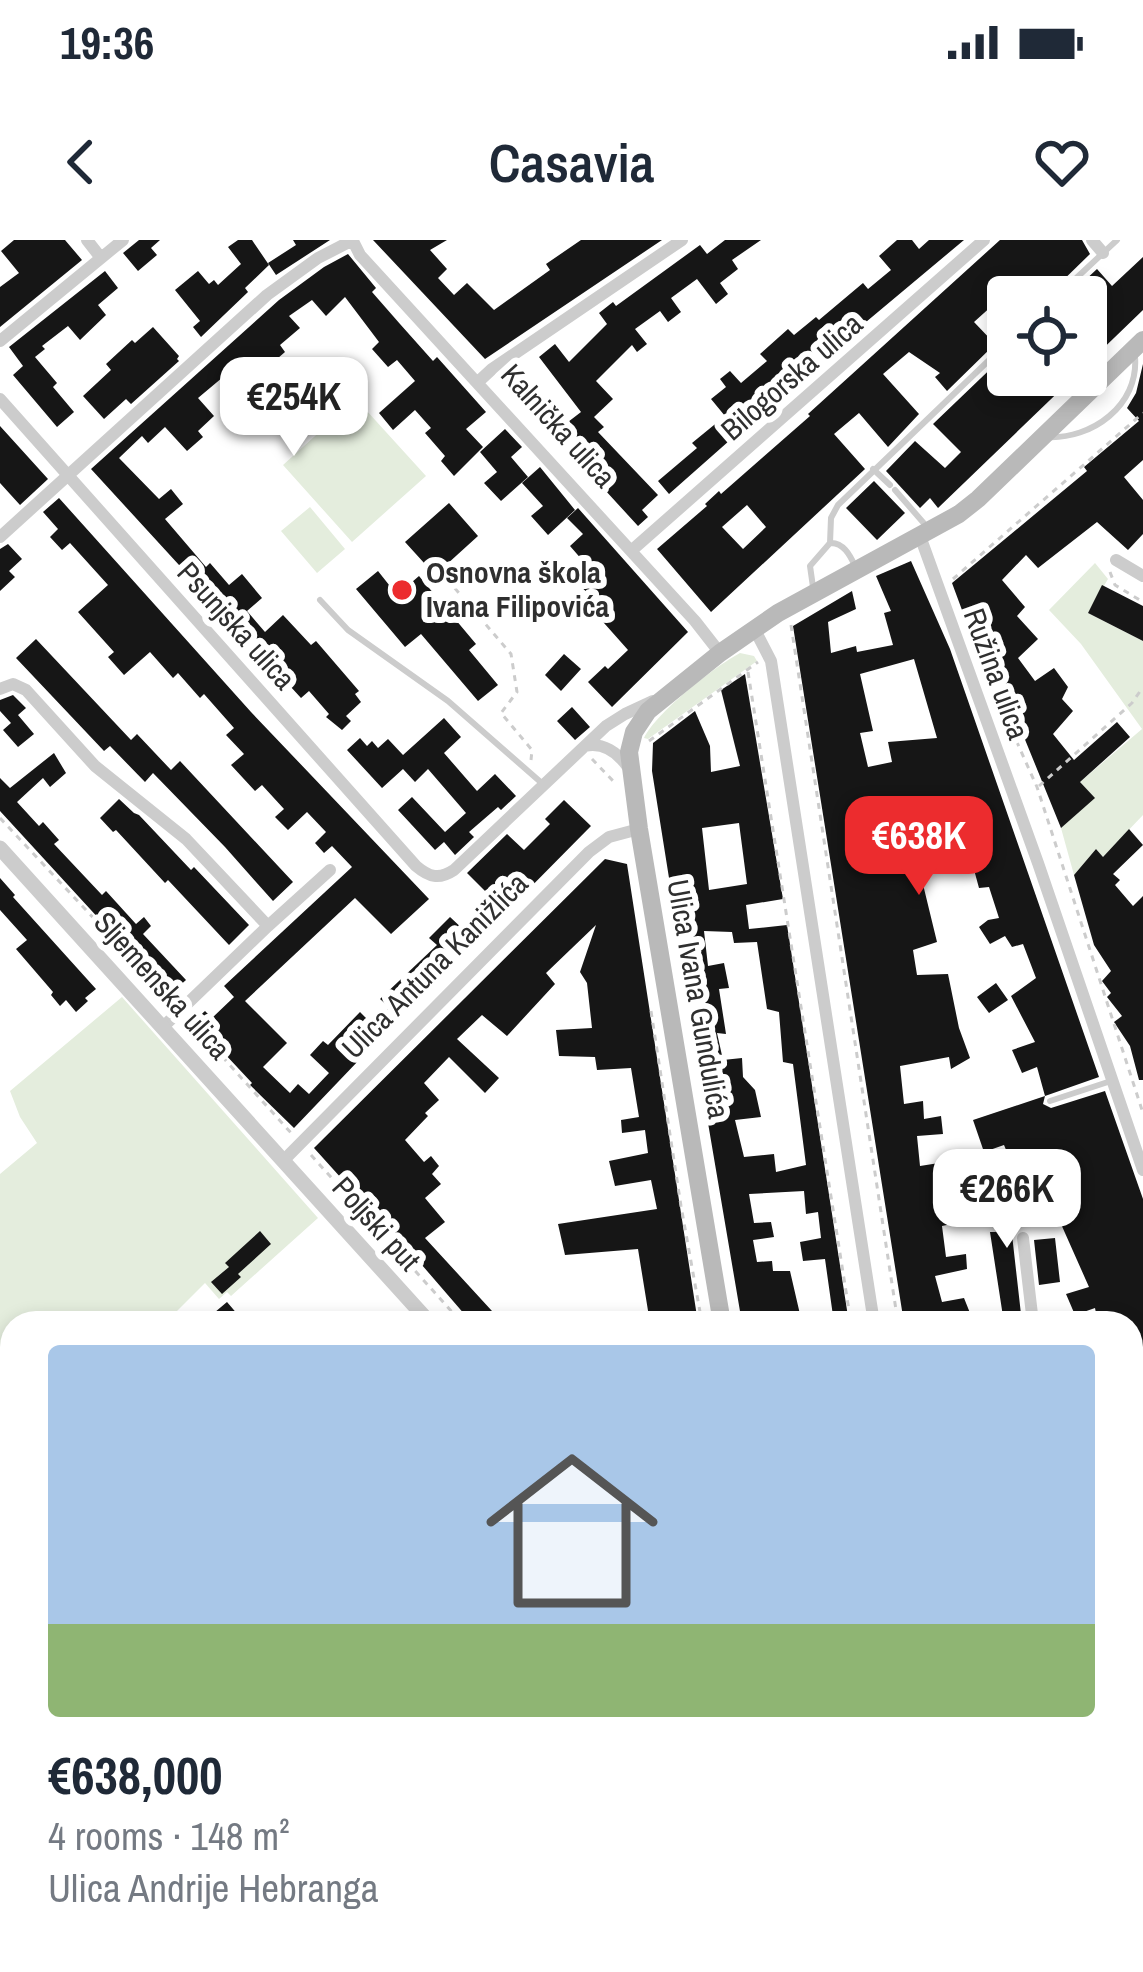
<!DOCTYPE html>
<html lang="en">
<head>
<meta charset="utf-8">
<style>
	body { margin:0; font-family:"Archivo Narrow",sans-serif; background:#f6f6f7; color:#1f2937; height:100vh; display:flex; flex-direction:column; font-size:45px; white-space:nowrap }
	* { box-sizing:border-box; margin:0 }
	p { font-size:39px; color:#747a83 }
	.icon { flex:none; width:66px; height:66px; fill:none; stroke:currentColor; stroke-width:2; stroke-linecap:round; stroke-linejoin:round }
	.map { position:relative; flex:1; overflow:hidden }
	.side { position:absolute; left:0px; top:1071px; width:1143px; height:663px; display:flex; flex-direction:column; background:#fff; border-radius:36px 36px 0 0; box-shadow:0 6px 18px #0003 }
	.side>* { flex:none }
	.controls { position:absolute; left:987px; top:36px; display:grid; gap:24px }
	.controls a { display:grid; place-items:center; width:120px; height:120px; border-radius:12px; background:#fff; box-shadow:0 6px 18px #0003; font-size:60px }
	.price { position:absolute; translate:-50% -102px; padding:0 27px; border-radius:24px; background:#fff; color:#222; font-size:39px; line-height:78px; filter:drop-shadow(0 3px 6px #0008) }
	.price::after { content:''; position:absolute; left:50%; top:72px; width:36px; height:27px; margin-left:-18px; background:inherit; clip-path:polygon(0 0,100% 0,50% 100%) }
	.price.current { background:#ec2c2e; color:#fff }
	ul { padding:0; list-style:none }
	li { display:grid; align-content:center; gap:24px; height:636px; padding:0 48px }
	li+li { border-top:3px solid #e0e1e3 }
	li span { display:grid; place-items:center; height:372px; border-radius:12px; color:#555 }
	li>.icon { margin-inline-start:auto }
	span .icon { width:216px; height:216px; fill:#fffc; stroke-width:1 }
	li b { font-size:51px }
	.status { display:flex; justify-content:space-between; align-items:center; height:84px; padding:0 60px; background:#fff; direction:ltr }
	.status svg { height:33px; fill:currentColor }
	header { display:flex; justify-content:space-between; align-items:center; height:156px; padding:0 48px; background:#fff; font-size:54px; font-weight:600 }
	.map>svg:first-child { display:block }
</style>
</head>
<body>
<div class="status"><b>19:36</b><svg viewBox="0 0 49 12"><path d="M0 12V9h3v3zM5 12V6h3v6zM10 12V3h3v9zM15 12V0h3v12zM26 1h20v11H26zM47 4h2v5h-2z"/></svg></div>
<header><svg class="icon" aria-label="back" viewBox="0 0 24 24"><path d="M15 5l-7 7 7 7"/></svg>Casavia<svg class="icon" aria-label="heart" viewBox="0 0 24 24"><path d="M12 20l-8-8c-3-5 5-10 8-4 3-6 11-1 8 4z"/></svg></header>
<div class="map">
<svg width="1143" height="1732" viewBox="0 0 1143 1732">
	<rect width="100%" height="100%" fill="#fff"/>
	<path fill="#e4eddd" d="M 356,159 L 426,236 L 352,302 L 283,225 Z
		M 310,267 L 345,309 L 317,333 L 281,291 Z
		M 1095,323 L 1108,339 L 1088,373 L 1143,401 L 1143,575 L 1103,617 L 1096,609 L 1074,635 L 1061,588 L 1094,558 L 1080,542 L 1142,489 L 1081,404 L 1049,370 Z
		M 740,413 L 754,416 L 757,421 L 648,499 L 644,498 C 657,472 714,427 740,413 Z
		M 122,757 L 318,978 L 231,1056 L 227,1052 L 219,1059 L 205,1043 L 165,1083 L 12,1083 L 12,1233 L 0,1245 L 0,934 L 37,903 L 20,877 L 10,851 Z"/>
	<path fill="#161616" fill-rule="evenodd" d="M 14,0 L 65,0 L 82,20 L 0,87 L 0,47 L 19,33 L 1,11 Z
		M 139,0 L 160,0 L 151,8 L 157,15 L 138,31 L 123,13 Z
		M 238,0 L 252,0 L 269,25 L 245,48 L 248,52 L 201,97 L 193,87 L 200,81 L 175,50 L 198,31 L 209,44 L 214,40 L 218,45 L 241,24 L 228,7 Z
		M 293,0 L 330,0 L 276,35 L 268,23 L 296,5 Z
		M 373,0 L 447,0 L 430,10 L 447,29 L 438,38 L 454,55 L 467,43 L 494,70 L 550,30 L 546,24 L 581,0 L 662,0 L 485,119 Z
		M 725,0 L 761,0 L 732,20 L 738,29 L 720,43 L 728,54 L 716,64 L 697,39 L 671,58 L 681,72 L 668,82 L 660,71 L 635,89 L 647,104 L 637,112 L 632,105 L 596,141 L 613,159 L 594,177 L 604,187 L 598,192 L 658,255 L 642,270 L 648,277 L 638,286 L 505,141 L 519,128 L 568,182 L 581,172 L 539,117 L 555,104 L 569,122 L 607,84 L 599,73 L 613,62 L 616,66 L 700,5 L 707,14 Z
		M 897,0 L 912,0 L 919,9 L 929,0 L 964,0 L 817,123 L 669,254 L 658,241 L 697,208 L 692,203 L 725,176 L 711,159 L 726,147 L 720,139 L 730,131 L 741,143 L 767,121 L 760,114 L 788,89 L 794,95 L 816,77 L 819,80 L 863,43 L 868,49 L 891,30 L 879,16 Z
		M 1000,0 L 1082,0 L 1090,14 L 1051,52 L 1049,57 L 1008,57 L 1008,65 L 1001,72 L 994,64 L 974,82 L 995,104 L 947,151 L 935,137 L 940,133 L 909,112 L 883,134 L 919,174 L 888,207 L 859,173 L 834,194 L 865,229 L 711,372 L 657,309 L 707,266 L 705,264 L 719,251 L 721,254 L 810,176 L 808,174 ZM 747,265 L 766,287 L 743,309 L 722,287 Z
		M 348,14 L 376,48 L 372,52 L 400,84 L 433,121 L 437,117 L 486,172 L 466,189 L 483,207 L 454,236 L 441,221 L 445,216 L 425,193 L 431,188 L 415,170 L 393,190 L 379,173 L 415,141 L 397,120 L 388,127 L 372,109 L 379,102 L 345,57 L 326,76 L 312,60 L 289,76 L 300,88 L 280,105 L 285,112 L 255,138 L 241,122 L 198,158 L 214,176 L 198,191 L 203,197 L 187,211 L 165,187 L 148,203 L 142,196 L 119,218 L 159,259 L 171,249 L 183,264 L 165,279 L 206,327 L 210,323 L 229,345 L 242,334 L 262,358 L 247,371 L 265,392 L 283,375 L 311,405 L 316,401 L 359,451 L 355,454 L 361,462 L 346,476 L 351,481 L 342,490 L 326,477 L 329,474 L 309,451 L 301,458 L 91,229 L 279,60 L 324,27 Z
		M 1143,17 L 1143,70 L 1086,125 L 1086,57 L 1067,57 L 1097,29 L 1112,46 Z
		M 105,31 L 118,48 L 98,65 L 106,75 L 80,100 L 68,86 L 42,106 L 45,109 L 35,117 L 57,143 L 53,147 L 74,172 L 57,187 L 13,135 L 23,126 L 9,107 Z
		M 153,87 L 179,116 L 177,119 L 179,121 L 131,164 L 126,159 L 104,179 L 83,156 L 111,130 L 106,124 L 132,100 L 135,103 Z
		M 1005,115 L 1008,118 L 1008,135 L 1076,135 L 938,268 L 930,258 L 920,268 L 886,231 L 915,201 L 945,228 L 961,212 L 933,184 Z
		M 1143,124 L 1143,220 L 1124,237 L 1143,260 L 1143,294 L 1128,310 L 1097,282 L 1038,328 L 1026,315 L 1002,340 L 1025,367 L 1017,376 L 1038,399 L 1018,418 L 1035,441 L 1054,428 L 1068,447 L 1062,459 L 1073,471 L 1053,494 L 1074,520 L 1117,482 L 1130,497 L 1080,542 L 1095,558 L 1061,588 L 989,411 L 975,387 L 969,389 L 952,343 L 1087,231 L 1084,227 L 1139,181 L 1127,168 L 1136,153 Z
		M 0,186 L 48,239 L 20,265 L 0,243 Z
		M 505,189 L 522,207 L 511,217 L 528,237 L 501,261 L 484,243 L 497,232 L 480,212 Z
		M 540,227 L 575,270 L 548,295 L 531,276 L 543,266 L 522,243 Z
		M 874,241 L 905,273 L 877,300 L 846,268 Z
		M 59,258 L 251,472 L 429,659 L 391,694 L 355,658 L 245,761 L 287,803 L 263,827 L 290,853 L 298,844 L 309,854 L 329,833 L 310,815 L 323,801 L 328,805 L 360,772 L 372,784 L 389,767 L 380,759 L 437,705 L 429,698 L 450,677 L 465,691 L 482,674 L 478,670 L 491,657 L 467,633 L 507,594 L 524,610 L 550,584 L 545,579 L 564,560 L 591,586 L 426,753 L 425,751 L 294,888 L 250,845 L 252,843 L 194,781 L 205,771 L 212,778 L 234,757 L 224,746 L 352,627 L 332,606 L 324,613 L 315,603 L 326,592 L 307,572 L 288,590 L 275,577 L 284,569 L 262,545 L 255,551 L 231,525 L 244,514 L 226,495 L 234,488 L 204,454 L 200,458 L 178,433 L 173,438 L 150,412 L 124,435 L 108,417 L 114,412 L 78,372 L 108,345 L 70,303 L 62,310 L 50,297 L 58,289 L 43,272 Z
		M 449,263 L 478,296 L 435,335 L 405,302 Z
		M 578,268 L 688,392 L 612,467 L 588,442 L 605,426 L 608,429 L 628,410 L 588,365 L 594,359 L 576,342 L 590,329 L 570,306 L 583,294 L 567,278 Z
		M 8,304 L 22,319 L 9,331 L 15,337 L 0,351 L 0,309 Z
		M 911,321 L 950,409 L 1099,837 L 1045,856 L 1037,827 L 1022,833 L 1012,810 L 1035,802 L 1011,756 L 1036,738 L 1023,704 L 1012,707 L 1005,696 L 990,704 L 979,687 L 988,680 L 999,678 L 989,647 L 979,648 L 961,582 L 891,586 L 907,633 L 920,632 L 937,702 L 913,710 L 917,735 L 948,734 L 959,788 L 970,818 L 951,829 L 949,817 L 900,826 L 904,864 L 923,861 L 924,879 L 941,876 L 943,894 L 917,896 L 920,926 L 939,923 L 943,960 L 960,958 L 965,981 L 942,986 L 946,1017 L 966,1014 L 967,1029 L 935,1036 L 942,1062 L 964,1058 L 974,1083 L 904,1083 L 793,386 L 852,351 L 856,369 L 828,382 L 831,413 L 856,406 L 857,412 L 893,405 L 884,373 L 891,371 L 876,336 ZM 914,419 L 937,498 L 888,502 L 892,522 L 868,527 L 860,493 L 873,491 L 860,434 Z
		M 378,331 L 397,355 L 419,336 L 476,404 L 469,410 L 498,445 L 478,461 L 421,394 L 405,407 L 356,349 Z
		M 1102,345 L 1143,366 L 1143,401 L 1088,373 Z
		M 36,399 L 131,500 L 137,494 L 171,530 L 180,521 L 293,642 L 273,661 L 225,607 L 153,533 L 145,542 L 110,506 L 104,511 L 16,418 Z
		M 564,414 L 581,429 L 561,451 L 545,435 Z
		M 745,434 L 783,659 L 746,665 L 749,689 L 787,685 L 849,1083 L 834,1083 L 825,1019 L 803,1021 L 800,1002 L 821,998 L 818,972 L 806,974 L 804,951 L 749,954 L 754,983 L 771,982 L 774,997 L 753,1000 L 757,1022 L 772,1021 L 773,1031 L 790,1031 L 802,1083 L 742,1083 L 707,877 L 652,531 L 653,503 L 695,471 L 710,506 L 711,532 L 740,526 L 721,450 ZM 739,583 L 747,644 L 709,650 L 702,588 ZM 704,691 L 732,692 L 734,703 L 757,702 L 767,769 L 779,772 L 783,822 L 793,824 L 806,925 L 776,932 L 774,914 L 744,917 L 735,880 L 761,877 L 755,850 L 743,837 L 742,818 L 723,820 L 717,793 L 726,794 L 719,749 L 729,748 L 724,723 L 708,726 Z
		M 13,455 L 26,468 L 18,475 L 34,494 L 18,507 L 3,490 L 11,483 L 0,471 L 0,460 Z
		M 572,467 L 590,487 L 575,500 L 557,481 Z
		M 444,478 L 461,497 L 444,513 L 477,551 L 495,534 L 516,556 L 501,570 L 498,567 L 469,592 L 474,597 L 455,615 L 444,602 L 435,610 L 398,570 L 412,557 L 445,592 L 466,573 L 428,529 L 415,542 L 403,529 L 382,548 L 347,510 L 360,498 L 367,506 L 372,501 L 378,508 L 388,499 L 403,515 Z
		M 54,513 L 66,533 L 50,547 L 43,538 L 17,562 L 39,586 L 43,582 L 59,600 L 54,604 L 102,655 L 106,651 L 136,684 L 144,677 L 151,686 L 143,694 L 186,740 L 169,755 L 0,571 L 0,538 L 10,548 Z
		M 119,559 L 134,573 L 139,575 L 191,630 L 194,627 L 249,685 L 229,705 L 168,640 L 165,643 L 116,590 L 113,592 L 100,578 Z
		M 1129,589 L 1143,605 L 1113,634 L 1120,640 L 1115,645 L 1133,666 L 1143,656 L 1143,840 L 1139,840 L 1130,806 L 1114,782 L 1122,776 L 1107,757 L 1111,753 L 1102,741 L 1111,731 L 1094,705 L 1074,635 L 1096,609 L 1103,617 Z
		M 605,619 L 627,624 L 698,1083 L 650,1083 L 638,1009 L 565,1015 L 558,984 L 657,969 L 651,940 L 615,946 L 609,921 L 648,913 L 645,890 L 622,893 L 621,880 L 639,877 L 631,828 L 597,830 L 595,817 L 559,816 L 556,790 L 592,788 L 587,743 L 580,732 L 596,685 L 546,733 L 555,744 L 507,796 L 482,775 L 457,799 L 499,838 L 485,853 L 449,817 L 424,843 L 439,860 L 425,873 L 428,876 L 405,900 L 424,922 L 431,916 L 439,926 L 432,934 L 441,944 L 425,958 L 445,982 L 425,998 L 503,1083 L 472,1083 L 390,988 L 388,990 L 314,908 Z
		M 0,638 L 15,655 L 13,657 L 96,749 L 85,758 L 88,761 L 76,772 L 66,760 L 60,766 L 51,755 L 53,752 L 16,709 L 27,700 L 0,670 Z
		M 996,743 L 1008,760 L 989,773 L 977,757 Z
		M 1105,851 L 1143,959 L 1143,1136 L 1135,1137 L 1131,1083 L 1098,1083 L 1095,1068 L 1075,1075 L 1066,1054 L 1089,1047 L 1053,966 L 1077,959 L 1068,929 L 1022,948 L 1004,905 L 984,912 L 973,880 L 1045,856 L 1043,864 L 1051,868 Z
		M 1023,949 L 1028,973 L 1010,977 L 1022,1083 L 1004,1083 L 990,992 L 996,992 L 988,956 Z
		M 260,991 L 271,1004 L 238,1034 L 241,1037 L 222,1054 L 211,1042 L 229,1027 L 225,1023 Z
		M 1055,998 L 1060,1042 L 1039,1045 L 1034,1000 Z
		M 227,1062 L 245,1083 L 202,1083 Z
		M 1143,1151 L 1143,1176 L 1131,1176 L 1131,1152 Z
		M 1131,1197 L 1143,1197 L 1143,1256 L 1131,1257 Z
		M 1143,1299 L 1143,1392 L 1131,1393 L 1131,1301 Z
		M 0,1422 L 9,1422 L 12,1456 L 12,1466 L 0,1468 Z
		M 1143,1434 L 1143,1458 L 1131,1459 L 1131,1436 Z
		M 1143,1511 L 1143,1536 L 1131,1538 L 1131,1514 Z
		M 0,1581 L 12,1597 L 12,1614 L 0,1628 Z
		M 0,1630 L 12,1633 L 12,1665 L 0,1664 Z
		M 1143,1663 L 1143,1687 L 1131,1690 L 1131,1666 Z"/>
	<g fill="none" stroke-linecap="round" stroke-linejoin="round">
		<path stroke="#ccc" stroke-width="3" stroke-dasharray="6 6" stroke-linecap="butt" d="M 1110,332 L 1115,345 L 1143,362
			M 447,339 L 511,414 L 517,452 L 501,473 L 532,510 L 531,520
			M 953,339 L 1143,173
			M 791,385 L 898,1083
			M 982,424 L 1037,547 L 1143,873
			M 748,432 L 851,1083
			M 649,501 L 758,422
			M 592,519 L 615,543
			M 1039,546 L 1132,463 L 1143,447
			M 0,578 L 171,761
			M 651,771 L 681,966 L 702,1083
			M 190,781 L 292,894
			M 311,915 L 462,1083
			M 353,1722 L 373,1732
			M 649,1722 L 650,1732
			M 953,1722 L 955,1732
			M 996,1722 L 997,1732
			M 342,1732 L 347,1722"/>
		<path stroke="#ccc" stroke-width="6" d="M 1056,57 L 1117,0
			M 1046,197 C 1092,200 1139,165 1135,117
			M 873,229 L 890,245
			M 895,250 L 928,288
			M 830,303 L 831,278 L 838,265 L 1008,102
			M 813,347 L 810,326 L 830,303 C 843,302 850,315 855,326
			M 320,360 L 348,390 L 448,461 L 544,545
			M 1050,861 L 1111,841
			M 0,1293 L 12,1282
			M 0,1404 L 12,1403
			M 0,1478 L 12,1476
			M 0,1568 L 12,1566
			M 1131,1653 L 1143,1650
			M 385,1732 L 391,1722"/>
		<path stroke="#ccc" stroke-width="12" d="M 87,0 L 101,18
			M 1092,0 L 1103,13
			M 353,1 L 360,15 L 695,381 L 720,413
			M 0,101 L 123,0
			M 478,142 L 492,129 L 682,0
			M 0,159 L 416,626 C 429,637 439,640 454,630 L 606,486 L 625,474 L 653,461
			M 920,296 L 1038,623 L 1143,930
			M 0,297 L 267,55 L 318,18 L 353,0
			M 631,311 L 984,0
			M 1116,320 L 1143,336
			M 754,388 L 771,421 L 874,1083
			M 0,449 L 13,444 L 26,450 L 95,526 L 186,599 L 268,686 L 163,787
			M 585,506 C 603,502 618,513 628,527
			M 268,686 L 330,630
			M 283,921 L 589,612 L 609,597 L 639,589
			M 1023,998 L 1033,1083
			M 1131,1187 L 1143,1186
			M 1131,1416 L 1143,1415
			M 630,1722 L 632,1732
			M 973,1722 L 974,1732"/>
		<path stroke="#ccc" stroke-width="15" d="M 0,608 L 430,1083
			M 451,1722 L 452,1732"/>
		<path stroke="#b9b9b9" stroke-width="18" d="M 722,1083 L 639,589 L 629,512 L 634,492 L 648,471 L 720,413 L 778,373 L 959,274 L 978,259 L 1143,100
			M 822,1722 L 823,1732"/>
	</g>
	<circle fill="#ec2c2e" stroke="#fff" stroke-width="4.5" cx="402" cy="350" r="12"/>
	<g text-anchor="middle" stroke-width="12" stroke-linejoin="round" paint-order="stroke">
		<g font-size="30" fill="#2f2f2f" stroke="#fff">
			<text transform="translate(792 137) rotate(-41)" y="10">Bilogorska ulica</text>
			<text transform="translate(558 186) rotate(48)" y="10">Kalnička ulica</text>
			<text transform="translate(236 386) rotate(48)" y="10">Psunjska ulica</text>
			<text transform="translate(996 434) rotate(70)" y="10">Ružina ulica</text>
			<text transform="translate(435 726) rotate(-45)" y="10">Ulica Antuna Kanižlića</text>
			<text transform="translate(162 746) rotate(48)" y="10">Sljemenska ulica</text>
			<text transform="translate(698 759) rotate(80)" y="10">Ulica Ivana Gundulića</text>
			<text transform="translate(376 984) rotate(48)" y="10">Poljski put</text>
		</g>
		<g font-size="30" font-weight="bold" fill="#2f2f2f" stroke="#fff" text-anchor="start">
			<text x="426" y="343">Osnovna škola<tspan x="426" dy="34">Ivana Filipovića</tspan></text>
		</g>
	</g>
</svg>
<div class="controls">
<a><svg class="icon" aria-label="locate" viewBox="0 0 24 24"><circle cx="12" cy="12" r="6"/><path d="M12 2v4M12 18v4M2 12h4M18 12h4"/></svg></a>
</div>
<b class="price" style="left:294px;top:219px">€254K</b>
<b class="price current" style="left:919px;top:658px">€638K</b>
<b class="price" style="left:1007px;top:1011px">€266K</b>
<section class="side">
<ul>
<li><span style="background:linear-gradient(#a9c7e8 75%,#8fb573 0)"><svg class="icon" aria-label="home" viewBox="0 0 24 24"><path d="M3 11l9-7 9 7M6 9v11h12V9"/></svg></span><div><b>€638,000</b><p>4 rooms · 148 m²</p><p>Ulica Andrije Hebranga</p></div></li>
</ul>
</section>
</div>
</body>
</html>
